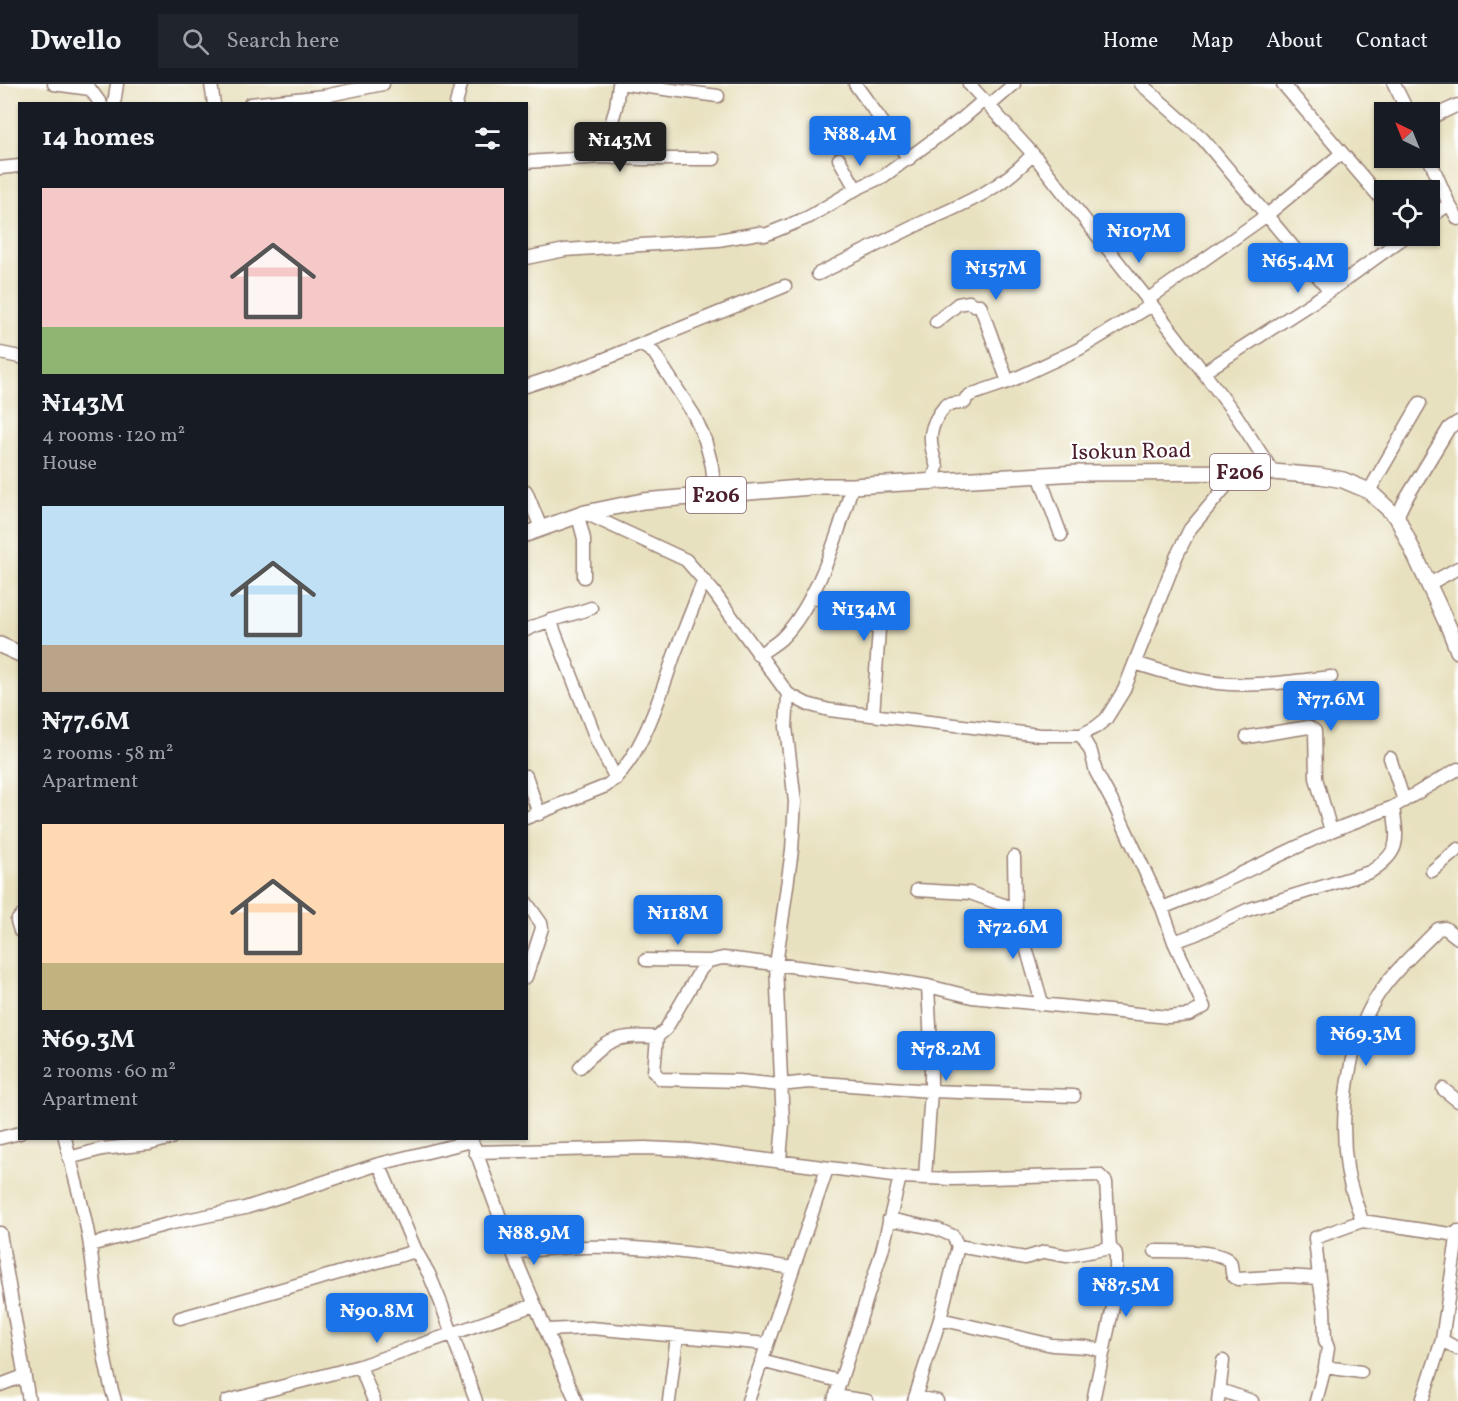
<!DOCTYPE html>
<html lang="en">
<head>
<meta charset="utf-8">
<style>
	body { margin:0; font-family:Vollkorn,serif; background:#20242c; color:#f1f3f6; height:100vh; display:flex; flex-direction:column; font-size:22px; white-space:nowrap }
	* { box-sizing:border-box; margin:0 }
	p { font-size:20px; color:#9ea1a6 }
	.icon { flex:none; width:33px; height:33px; fill:none; stroke:currentColor; stroke-width:2; stroke-linecap:round; stroke-linejoin:round }
	.map { position:relative; flex:1; overflow:hidden }
	.panel { position:absolute; left:18px; top:18px; width:510px; height:1038px; display:flex; flex-direction:column; background:#171b24; border-radius:0px; box-shadow:0 2px 4px #0004 }
	.panel>* { flex:none }
	.needle { width:39px; rotate:317deg }
	.buttons { position:absolute; left:1374px; top:18px; display:grid; gap:12px }
	.buttons a { display:grid; place-items:center; width:66px; height:66px; border-radius:0px; background:#171b24; box-shadow:0 2px 4px #0004; font-size:30px }
	.price { position:absolute; translate:-50% -51px; padding:0 14px; border-radius:6px; background:#1a73e8; color:#fff; font-size:20px; line-height:39px; filter:drop-shadow(0 2px 3px #0008) }
	.price::after { content:''; position:absolute; left:50%; top:36px; width:18px; height:14px; margin-left:-9px; background:inherit; clip-path:polygon(0 0,100% 0,50% 100%) }
	.price.on { background:#222; color:#fff }
	ul { padding:0; list-style:none }
	li { display:grid; align-content:center; gap:12px; height:318px; padding:0 24px }
	li span { display:grid; place-items:center; height:186px; border-radius:0px; color:#555 }
	li>.icon { margin-inline-start:auto }
	span .icon { width:108px; height:108px; fill:#fffc; stroke-width:1 }
	li b { font-size:26px }
	h2 { display:flex; justify-content:space-between; align-items:center; height:72px; padding:0 24px; font-size:26px }
	header { display:flex; align-items:center; gap:36px; box-sizing:border-box; height:84px; padding:0 30px; background:#171b24; border-bottom:2px solid #363941 }
	header strong { font-size:28px }
	nav { display:flex; gap:33px; margin-inline-start:auto; font-size:21px }
	.search { width:420px; height:54px; background:#20242c; display:flex; align-items:center; gap:15px; box-sizing:border-box; padding:0 21px; border-radius:0px; color:#9ea1a6; font-size:22px }
	.map>svg:first-child { display:block }
</style>
</head>
<body>
<header>
<strong>Dwello</strong>
<div class="search"><svg class="icon" aria-label="search" viewBox="0 0 24 24"><circle cx="10" cy="10" r="6"/><path d="M15 15l6 6"/></svg>Search here</div>
<nav><a>Home</a><a>Map</a><a>About</a><a>Contact</a></nav>
</header>
<div class="map">
<svg width="1458" height="1317" viewBox="0 0 1458 1317">
	<rect width="100%" height="100%" fill="#fff"/>
	<filter id="ink" filterUnits="userSpaceOnUse"><feTurbulence type="fractalNoise" baseFrequency=".0167" numOctaves="2"/><feDisplacementMap in="SourceGraphic" scale="12" xChannelSelector="R" yChannelSelector="G"/><feConvolveMatrix kernelMatrix="1 2 1 2 8 2 1 2 1" color-interpolation-filters="sRGB"/></filter>
	<filter id="wash" filterUnits="userSpaceOnUse"><feTurbulence type="fractalNoise" baseFrequency=".008" numOctaves="4" result="noise"/><feDisplacementMap in="SourceGraphic" scale="24" xChannelSelector="R" yChannelSelector="G"/><feGaussianBlur stdDeviation="1.35" result="paint"/><feColorMatrix in="noise" values="0 0 0 0 0 0 0 0 0 0 0 0 0 0 0 0 0 1.4 0 .05"/><feComposite in="paint" operator="in"/></filter>
	<g filter="url(#wash)">
		<rect width="100%" height="100%" fill="#e8e1bf"/>
	</g>
	<g filter="url(#ink)">
		<g fill="none" stroke-linecap="round" stroke-linejoin="round">
			<g stroke="#998075" stroke-width="15">
				<path id="minor" d="M 54,0 L 90,5 L 101,20
					M 211,0 L 214,20
					M 626,0 L 718,12
					M 855,0 L 909,75
					M 969,0 L 1033,70 L 1152,221 L 1236,331 L 1273,388
					M 1141,0 L 1203,55 L 1330,207
					M 1283,0 L 1384,118
					M 1394,0 L 1408,28
					M 114,20 L 117,0
					M 250,20 L 324,12 L 383,0
					M 456,20 L 461,0
					M 989,22 L 1014,0
					M 1430,34 L 1458,21
					M 602,73 L 616,23 L 619,0
					M 1429,74 L 1449,120 L 1458,135
					M 839,75 L 856,105
					M 526,78 L 602,73 L 643,75 L 714,75
					M 0,84 L 20,82
					M 1430,134 L 1449,120
					M 526,174 L 565,166 L 718,156 L 759,149 L 765,151 L 809,133 L 856,105 L 884,92 L 963,34 L 984,16
					M 818,190 C 851,174 884,157 917,141 C 963,120 998,108 1033,70
					M 1147,216 L 1267,131 L 1342,69
					M 936,238 L 958,220 L 969,218 L 974,221 L 980,221 L 1008,298
					M 642,261 L 654,269 L 694,331 L 705,356 L 712,382 L 715,411
					M 0,269 L 20,273
					M 1204,288 L 1330,207 L 1406,152
					M 526,302 L 590,281 L 785,202
					M 1039,391 L 1061,451
					M 935,397 L 934,392 L 937,383 C 928,357 927,343 946,321 L 965,318 L 966,314 L 970,311 L 1008,298 L 1079,265 L 1152,221
					M 526,407 L 541,444
					M 1369,407 L 1420,319
					M 585,429 L 686,476 L 713,507 L 788,610 L 807,620 L 829,626 L 1040,651 L 1081,651 L 1096,643 L 1106,635 L 1124,606 L 1177,471 L 1190,445 L 1238,388
					M 578,432 L 584,455 L 584,493
					M 1397,433 L 1404,418 L 1449,344 L 1458,338
					M 1429,500 L 1458,484
					M 811,512 L 867,533 L 879,545 L 873,631
					M 550,536 L 597,657 L 616,695
					M 526,546 C 547,536 569,532 591,524
					M 758,571 C 766,566 774,561 781,555 C 816,521 839,449 852,402
					M 1135,579 C 1166,589 1197,598 1229,600 C 1263,602 1297,597 1331,593
					M 1247,653 L 1309,643 L 1315,647 L 1316,694 L 1331,747
					M 1390,674 L 1404,717
					M 526,692 L 539,730
					M 526,734 L 606,702 C 642,676 661,609 675,569 C 685,544 694,520 704,496
					M 1014,773 L 1015,825 L 1042,919
					M 1432,787 L 1458,765
					M 917,806 L 970,809 L 1015,825
					M 526,818 L 541,839 L 542,844 L 526,893
					M 1162,824 L 1204,807 L 1331,747 L 1393,723 L 1458,685
					M 20,833 L 17,837 L 20,847
					M 1174,858 L 1196,850 L 1247,826 L 1370,788 C 1401,768 1398,757 1393,723
					M 646,876 L 709,877 L 723,874 L 734,875 L 845,889 L 928,902 L 972,913 L 1168,933 L 1189,931 L 1204,923 L 1174,858 L 1162,824 L 1115,723 L 1096,688 L 1091,668 L 1081,651
					M 657,953 L 654,988 L 661,995 L 740,997 L 780,1001 L 809,998 L 931,1007 L 1074,1012
					M 580,983 C 609,954 616,951 657,953 L 666,945 L 701,885 L 709,877
					M 1443,1005 L 1458,1017
					M 0,1054 L 20,1049
					M 65,1054 C 73,1090 85,1126 90,1162 C 98,1215 99,1265 115,1317
					M 474,1062 L 513,1169 L 576,1317
					M 475,1068 L 645,1064 L 690,1066 L 900,1093 L 953,1095 L 1099,1091 L 1106,1098 L 1110,1164 L 1115,1168 L 1116,1172 L 1116,1208 L 1093,1317
					M 69,1074 L 102,1065 L 149,1060 L 171,1054
					M 780,1076 L 783,1040 L 776,881 L 792,766 L 795,718 L 786,643 L 788,610
					M 379,1080 L 416,1167 L 429,1190 L 441,1219 L 476,1317
					M 925,1093 L 931,1007 L 931,962 L 928,902
					M 889,1135 L 937,1145 L 953,1152 L 958,1162 L 940,1235 L 914,1317
					M 1362,1137 C 1357,1120 1349,1102 1347,1084 C 1339,1031 1348,959 1376,914 C 1392,888 1417,867 1438,845 L 1445,844 L 1458,854
					M 0,1149 L 29,1317
					M 90,1161 L 172,1139 L 245,1124 L 379,1080 L 472,1057
					M 958,1162 L 1025,1174 L 1045,1168 L 1067,1172 L 1110,1164
					M 1155,1167 C 1169,1167 1223,1166 1230,1178 C 1232,1181 1231,1188 1233,1192 L 1238,1195 L 1286,1192 L 1319,1194
					M 513,1169 C 608,1154 699,1169 792,1184
					M 180,1234 L 416,1167
					M 940,1235 L 1052,1261 L 1087,1263 L 1104,1267
					M 546,1246 L 591,1244 L 767,1260
					M 1442,1256 L 1458,1265
					M 761,1277 L 839,1297
					M 360,1282 L 374,1317
					M 1325,1283 L 1361,1288
					M 0,1301 L 24,1292
					M 1220,1306 L 1252,1317
					M 835,1312 L 867,1317
					M 915,1313 L 937,1317
					M 227,1317 L 360,1282 L 534,1221
					M 669,1317 L 677,1252
					M 748,1317 L 827,1085
					M 834,1317 L 882,1167 L 900,1093
					M 1218,1317 L 1223,1277
					M 1316,1317 L 1325,1283 L 1328,1264 L 1325,1256 L 1324,1224 L 1319,1194 L 1315,1154 L 1362,1137 L 1457,1151
					M 1422,1317 L 1442,1256 L 1458,1147"/>
			</g>
			<g stroke="#998075" stroke-width="18">
				<path id="major" d="M 526,450 L 585,429 L 643,417 L 823,402 L 852,402 L 1078,389 L 1273,388 L 1320,392 L 1343,396 L 1369,407 L 1397,433 L 1449,544 L 1458,567
					M 0,561 L 20,570"/>
			</g>
			<use href="#minor" stroke="#fff" stroke-width="12"/>
			<use href="#major" stroke="#fff" stroke-width="15"/>
		</g>
	</g>
	<g text-anchor="middle" stroke-width="4.5" stroke-linejoin="round" paint-order="stroke">
		<g fill="#fff" stroke="#80626b" stroke-width="1.5">
			<rect x="1210" y="370" width="60" height="36" rx="4.5"/>
			<rect x="686" y="393" width="60" height="36" rx="4.5"/>
		</g>
		<g font-size="21" font-weight="bold" fill="#4a1f2b">
			<text x="1240" y="395">F206</text>
			<text x="716" y="418">F206</text>
		</g>
		<g font-size="22" fill="#4a1f2b" stroke="#fff">
			<text transform="translate(1131 366) rotate(-1)" y="8">Isokun Road</text>
		</g>
	</g>
</svg>
<div class="buttons">
<a><svg class="needle" viewBox="-14 -14 28 28"><path d="M0-13l5 13h-10z" fill="#e53935"/><path d="M0 13l5-13h-10z" fill="#9ea1a6"/></svg></a>
<a><svg class="icon" aria-label="locate" viewBox="0 0 24 24"><circle cx="12" cy="12" r="6"/><path d="M12 2v4M12 18v4M2 12h4M18 12h4"/></svg></a>
</div>
<b class="price" style="left:860px;top:83px">₦88.4M</b>
<b class="price on" style="left:620px;top:89px">₦143M</b>
<b class="price" style="left:1139px;top:180px">₦107M</b>
<b class="price" style="left:1298px;top:210px">₦65.4M</b>
<b class="price" style="left:996px;top:217px">₦157M</b>
<b class="price" style="left:864px;top:558px">₦134M</b>
<b class="price" style="left:1331px;top:648px">₦77.6M</b>
<b class="price" style="left:678px;top:862px">₦118M</b>
<b class="price" style="left:1013px;top:876px">₦72.6M</b>
<b class="price" style="left:1366px;top:983px">₦69.3M</b>
<b class="price" style="left:946px;top:998px">₦78.2M</b>
<b class="price" style="left:534px;top:1182px">₦88.9M</b>
<b class="price" style="left:1126px;top:1234px">₦87.5M</b>
<b class="price" style="left:377px;top:1260px">₦90.8M</b>
<section class="panel">
<h2>14 homes<svg class="icon" aria-label="filters" viewBox="0 0 24 24"><path d="M4 7h16M4 17h16"/><circle cx="9" cy="7" r="2"/><circle cx="15" cy="17" r="2"/></svg></h2>
<ul>
<li><span style="background:linear-gradient(#f6c9c9 75%,#8fb573 0)"><svg class="icon" aria-label="home" viewBox="0 0 24 24"><path d="M3 11l9-7 9 7M6 9v11h12V9"/></svg></span><div><b>₦143M</b><p>4 rooms · 120 m²</p><p>House</p></div></li>
<li><span style="background:linear-gradient(#bfe0f5 75%,#b9a48a 0)"><svg class="icon" aria-label="home" viewBox="0 0 24 24"><path d="M3 11l9-7 9 7M6 9v11h12V9"/></svg></span><div><b>₦77.6M</b><p>2 rooms · 58 m²</p><p>Apartment</p></div></li>
<li><span style="background:linear-gradient(#ffd9b3 75%,#c2b280 0)"><svg class="icon" aria-label="home" viewBox="0 0 24 24"><path d="M3 11l9-7 9 7M6 9v11h12V9"/></svg></span><div><b>₦69.3M</b><p>2 rooms · 60 m²</p><p>Apartment</p></div></li>
</ul>
</section>
</div>
</body>
</html>
